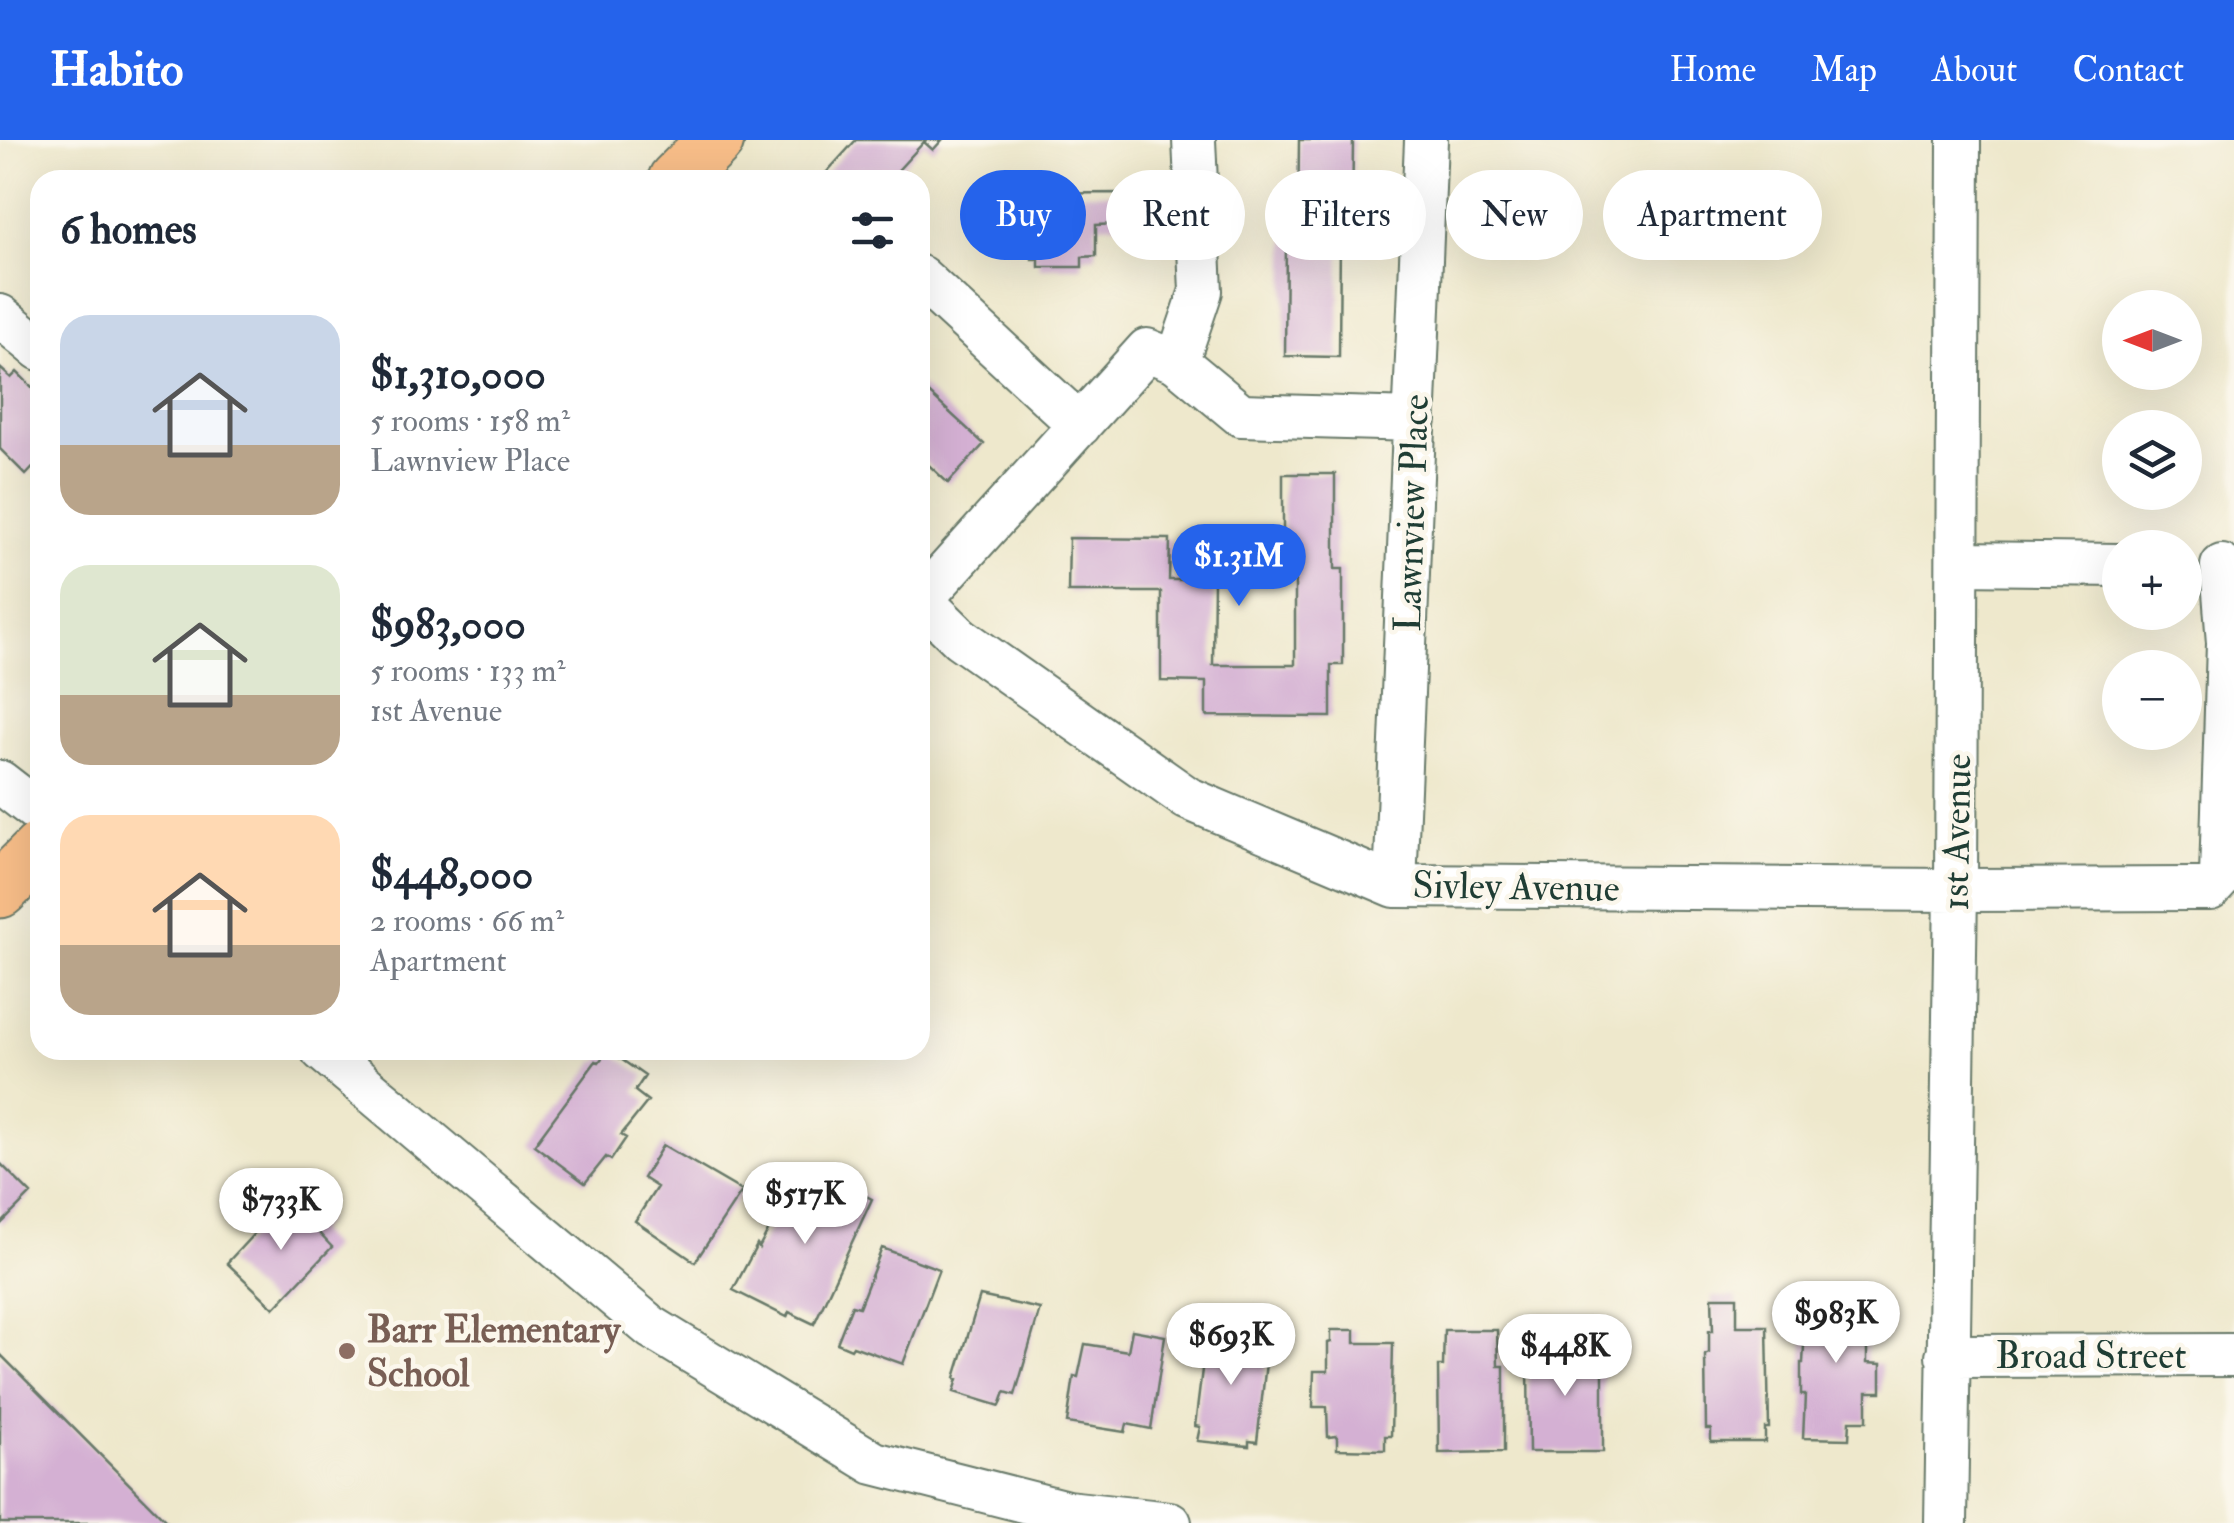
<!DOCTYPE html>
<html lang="en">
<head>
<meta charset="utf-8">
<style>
	body { margin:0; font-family:"IM FELL Double Pica",serif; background:#f2f2f3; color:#1f2937; height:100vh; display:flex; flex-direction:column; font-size:38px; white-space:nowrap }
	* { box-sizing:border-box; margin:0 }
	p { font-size:32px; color:#747a83 }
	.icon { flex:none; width:55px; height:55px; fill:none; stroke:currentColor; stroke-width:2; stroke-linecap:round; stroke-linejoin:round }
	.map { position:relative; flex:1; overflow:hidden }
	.drawer { position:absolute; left:30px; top:30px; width:900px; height:890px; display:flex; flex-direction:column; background:#fff; border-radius:30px; box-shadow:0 10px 40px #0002 }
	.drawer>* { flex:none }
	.top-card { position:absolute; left:960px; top:30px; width:950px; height:90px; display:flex; gap:20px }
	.needle { width:65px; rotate:270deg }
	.buttons { position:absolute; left:2102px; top:150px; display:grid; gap:20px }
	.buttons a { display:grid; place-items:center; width:100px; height:100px; border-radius:50%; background:#fff; box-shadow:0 10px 40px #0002; font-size:50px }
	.price { position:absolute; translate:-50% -85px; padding:0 22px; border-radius:35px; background:#fff; color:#222; font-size:32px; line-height:65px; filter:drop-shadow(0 2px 5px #0008) }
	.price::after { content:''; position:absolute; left:50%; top:60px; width:30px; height:22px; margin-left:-15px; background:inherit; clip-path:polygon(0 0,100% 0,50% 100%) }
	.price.current { background:#2563eb; color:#fff }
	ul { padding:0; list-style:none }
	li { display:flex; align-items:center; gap:30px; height:250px; padding:0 30px }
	li span { display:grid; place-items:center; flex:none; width:280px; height:200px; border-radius:30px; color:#555 }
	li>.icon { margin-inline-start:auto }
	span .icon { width:120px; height:120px; fill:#fffc; stroke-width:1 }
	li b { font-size:42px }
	h2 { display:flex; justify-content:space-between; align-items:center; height:120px; padding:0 30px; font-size:42px }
	.tag { padding:0 35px; border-radius:45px; background:#fff; box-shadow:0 10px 40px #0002; font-size:35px; line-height:90px }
	.tag.current { background:#2563eb; color:#fff }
	header { display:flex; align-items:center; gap:60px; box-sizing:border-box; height:140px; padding:0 50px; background:#2563eb; color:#fff }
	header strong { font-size:48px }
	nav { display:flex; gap:55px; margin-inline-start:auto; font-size:35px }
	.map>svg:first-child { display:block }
</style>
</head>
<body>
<header>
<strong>Habito</strong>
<nav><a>Home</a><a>Map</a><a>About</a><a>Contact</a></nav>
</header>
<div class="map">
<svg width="2234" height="1383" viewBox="0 0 2234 1383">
	<rect width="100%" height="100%" fill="#fbf7ec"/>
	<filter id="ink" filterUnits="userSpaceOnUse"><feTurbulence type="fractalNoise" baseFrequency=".01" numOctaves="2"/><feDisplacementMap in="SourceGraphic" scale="20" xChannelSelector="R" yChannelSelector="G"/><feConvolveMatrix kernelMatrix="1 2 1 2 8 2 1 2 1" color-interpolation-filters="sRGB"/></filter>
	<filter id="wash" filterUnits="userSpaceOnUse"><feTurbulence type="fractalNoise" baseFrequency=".0048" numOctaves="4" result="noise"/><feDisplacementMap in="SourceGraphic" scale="40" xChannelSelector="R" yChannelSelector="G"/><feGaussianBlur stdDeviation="2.25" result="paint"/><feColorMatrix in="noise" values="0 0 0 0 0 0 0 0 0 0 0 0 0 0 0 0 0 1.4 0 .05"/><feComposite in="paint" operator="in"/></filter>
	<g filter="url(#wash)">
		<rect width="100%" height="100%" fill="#eee8cc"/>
		<g id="blocks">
			<path fill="#d4b0d3" d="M 856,0 L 942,0 L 933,10 L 924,2 L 889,40 L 830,40 L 825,34 Z
				M 1299,0 L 1353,0 L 1352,95 L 1340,95 L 1339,217 L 1285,216 L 1286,95 L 1298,95 Z
				M 1118,53 L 1119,84 L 1096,85 L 1096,116 L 1082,117 L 1082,127 L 1039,127 L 1039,119 L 1032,119 L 1032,86 L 1017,87 L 1016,54 Z
				M 0,228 L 11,238 L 17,232 L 40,255 L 40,320 L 26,335 L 0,309 Z
				M 920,245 L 984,304 L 948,343 L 920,317 Z
				M 1283,334 L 1335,334 L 1335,429 L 1343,429 L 1343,525 L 1331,525 L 1331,577 L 1206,576 L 1206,542 L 1161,541 L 1161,452 L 1068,452 L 1069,398 L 1170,399 L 1169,440 L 1214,440 L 1213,525 L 1295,525 L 1295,438 L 1283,437 Z
				M 608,910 L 645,936 L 635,951 L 648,961 L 621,995 L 626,998 L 611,1020 L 606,1017 L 585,1043 L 534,1005 L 596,921 L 599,922 Z
				M 663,1005 L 742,1051 L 695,1122 L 635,1081 L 657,1047 L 643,1038 Z
				M 0,1023 L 31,1054 L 0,1085 Z
				M 805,1025 L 872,1059 L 814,1184 L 789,1172 L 787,1177 L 733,1150 L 757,1105 L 759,1108 L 774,1080 L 780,1083 L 791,1063 L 786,1060 Z
				M 285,1060 L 300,1078 L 310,1065 L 326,1080 L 317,1091 L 332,1107 L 274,1168 L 227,1123 Z
				M 882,1108 L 939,1129 L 903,1224 L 853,1206 L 851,1209 L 837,1203 L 852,1165 L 859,1167 Z
				M 1864,1153 L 1862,1191 L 1867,1192 L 1867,1223 L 1881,1224 L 1881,1252 L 1867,1252 L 1867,1281 L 1850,1281 L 1849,1299 L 1803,1298 L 1805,1255 L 1801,1255 L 1801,1223 L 1803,1223 L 1807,1154 Z
				M 980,1156 L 1040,1169 L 1015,1255 L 1005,1252 L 1000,1266 L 954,1252 L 958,1239 L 955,1238 Z
				M 1712,1157 L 1737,1157 L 1737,1186 L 1767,1186 L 1769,1288 L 1765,1288 L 1765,1302 L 1711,1302 L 1711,1289 L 1706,1289 L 1705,1215 L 1709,1213 L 1709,1191 L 1713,1191 Z
				M 1213,1187 L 1263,1194 L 1259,1213 L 1267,1214 L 1257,1302 L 1249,1301 L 1249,1306 L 1197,1301 L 1200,1287 L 1195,1286 L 1205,1205 L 1211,1205 Z
				M 1132,1190 L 1165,1196 L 1151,1289 L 1127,1284 L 1125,1292 L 1067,1283 L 1074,1236 L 1078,1237 L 1085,1204 L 1128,1211 Z
				M 1331,1190 L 1355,1190 L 1355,1203 L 1393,1203 L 1391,1296 L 1385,1296 L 1385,1310 L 1337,1309 L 1337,1296 L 1328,1297 L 1327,1267 L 1313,1267 L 1314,1231 L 1328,1231 L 1328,1203 L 1331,1202 Z
				M 1444,1190 L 1497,1190 L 1498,1226 L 1504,1226 L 1504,1312 L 1439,1313 L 1438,1226 L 1443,1226 Z
				M 1534,1201 L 1588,1201 L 1588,1219 L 1603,1219 L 1603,1312 L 1529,1312 L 1528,1225 L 1534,1224 Z
				M 0,1214 L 168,1383 L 0,1383 Z"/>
		</g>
	</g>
	<g filter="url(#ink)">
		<use href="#blocks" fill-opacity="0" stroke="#677969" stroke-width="2.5"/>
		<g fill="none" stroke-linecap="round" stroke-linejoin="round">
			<g stroke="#677969" stroke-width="46">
				<path id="minor" d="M 920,137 L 1080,285
					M 0,176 L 40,209
					M 1177,222 L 1201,151 L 1194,0
					M 1959,423 L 2120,425
					M 920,459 L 960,498 L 1187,658 L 1395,746 L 1956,750 L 2195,749 L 2210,749 L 2221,737 L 2228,503 L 2222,426
					M 921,460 L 1147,210 L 1177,222 L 1241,275 L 1415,280
					M 0,642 L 40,673
					M 1395,746 L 1426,0
					M 322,910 L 651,1187 L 874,1323 L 1067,1372 L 1170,1383
					M 1947,1216 L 2234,1215
					M 1946,1383 L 1956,750 L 1959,0"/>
			</g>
			<g stroke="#677969" stroke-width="59">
				<path id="major" d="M 676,40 L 716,0
					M 0,750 L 40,710"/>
			</g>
			<use href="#minor" stroke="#fff" stroke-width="42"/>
			<use href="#major" stroke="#f7bd88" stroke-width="55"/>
		</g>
	</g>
	<circle fill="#8d6e63" stroke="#fbf7ec" stroke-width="4" cx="347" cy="1211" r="10"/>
	<g text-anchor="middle" stroke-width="9" stroke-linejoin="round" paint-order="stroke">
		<g font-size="38" fill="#1f3d34" stroke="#fbf7ec">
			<text transform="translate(1411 373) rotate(-88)" y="13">Lawnview Place</text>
			<text transform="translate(1956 692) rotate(-89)" y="13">1st Avenue</text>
			<text transform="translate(1516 746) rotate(1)" y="13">Sivley Avenue</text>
			<text x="2091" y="1228">Broad Street</text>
		</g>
		<g font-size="38" font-weight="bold" fill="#785e54" stroke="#fbf7ec" text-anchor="start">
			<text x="367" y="1202">Barr Elementary<tspan x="367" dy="44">School</tspan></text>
		</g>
	</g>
</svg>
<div class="buttons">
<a><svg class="needle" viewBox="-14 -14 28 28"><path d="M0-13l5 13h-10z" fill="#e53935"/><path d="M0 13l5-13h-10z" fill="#747a83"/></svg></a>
<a><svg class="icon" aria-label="layers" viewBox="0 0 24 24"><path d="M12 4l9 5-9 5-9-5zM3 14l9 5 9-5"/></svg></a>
<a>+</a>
<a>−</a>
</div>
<b class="price current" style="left:1239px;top:469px">$1.31M</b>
<b class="price" style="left:805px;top:1107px">$517K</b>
<b class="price" style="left:281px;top:1113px">$733K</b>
<b class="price" style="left:1836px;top:1226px">$983K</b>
<b class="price" style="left:1231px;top:1248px">$693K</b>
<b class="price" style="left:1565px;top:1259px">$448K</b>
<div class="top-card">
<a class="tag current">Buy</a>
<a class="tag">Rent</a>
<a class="tag">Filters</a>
<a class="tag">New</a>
<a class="tag">Apartment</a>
</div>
<section class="drawer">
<h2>6 homes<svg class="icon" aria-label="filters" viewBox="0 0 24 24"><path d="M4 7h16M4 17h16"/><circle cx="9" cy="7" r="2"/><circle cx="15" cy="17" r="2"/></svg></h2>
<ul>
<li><span style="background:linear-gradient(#c9d6e8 65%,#b9a48a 0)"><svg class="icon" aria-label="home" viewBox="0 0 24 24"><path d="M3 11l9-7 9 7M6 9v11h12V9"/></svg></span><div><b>$1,310,000</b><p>5 rooms · 158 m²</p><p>Lawnview Place</p></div></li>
<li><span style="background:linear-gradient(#dfe7d0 65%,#b9a48a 0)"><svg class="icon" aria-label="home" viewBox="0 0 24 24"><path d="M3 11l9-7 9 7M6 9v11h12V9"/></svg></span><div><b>$983,000</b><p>5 rooms · 133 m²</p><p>1st Avenue</p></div></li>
<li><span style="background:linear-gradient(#ffd9b3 65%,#b9a48a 0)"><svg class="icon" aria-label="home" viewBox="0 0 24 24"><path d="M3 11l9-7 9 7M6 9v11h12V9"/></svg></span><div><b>$448,000</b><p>2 rooms · 66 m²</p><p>Apartment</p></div></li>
</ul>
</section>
</div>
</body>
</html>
